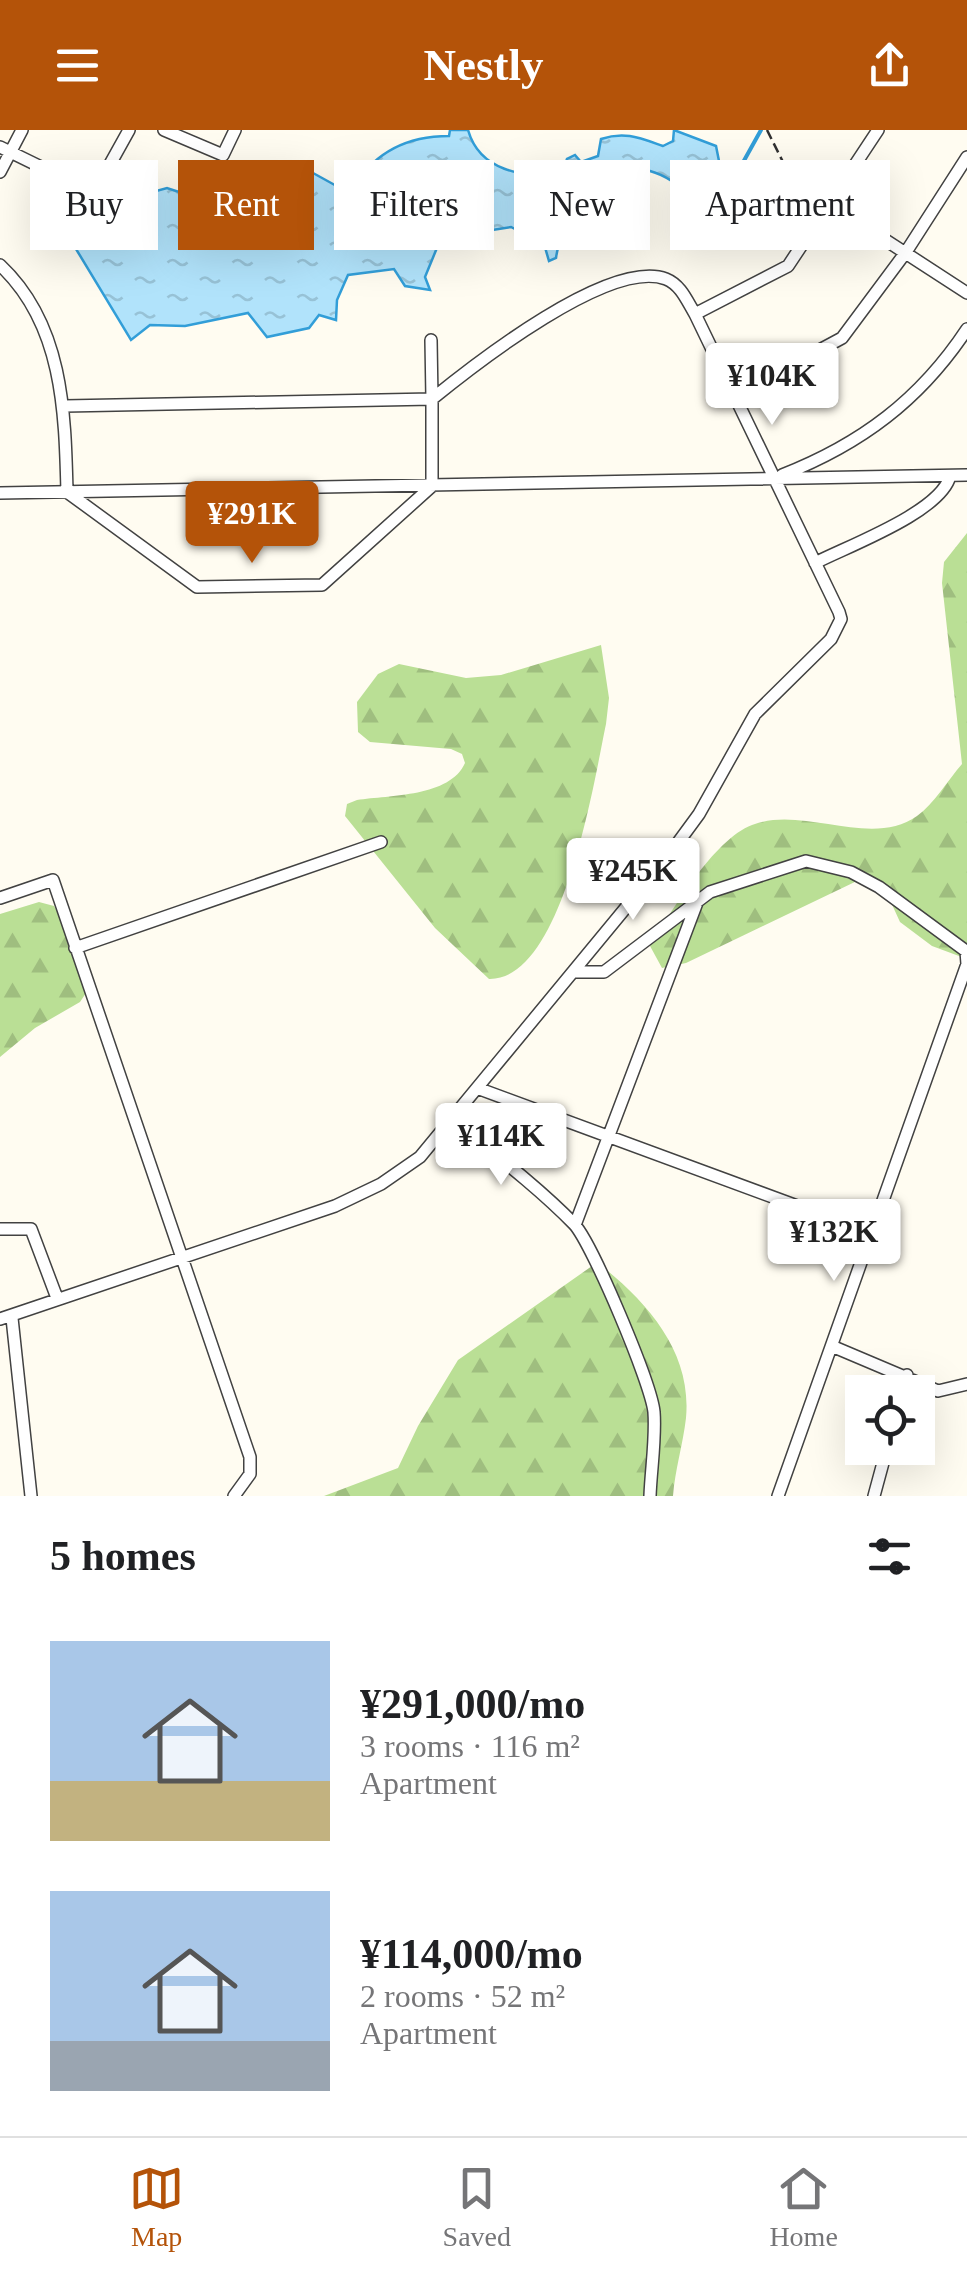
<!DOCTYPE html>
<html lang="en">
<head>
<meta charset="utf-8">
<style>
	body { margin:0; font-family:"Times New Roman",serif; background:#f6f6f6; color:#202124; height:100vh; display:flex; flex-direction:column; font-size:38px; white-space:nowrap }
	* { box-sizing:border-box; margin:0 }
	p { font-size:32px; color:#757577 }
	.icon { flex:none; width:55px; height:55px; fill:none; stroke:currentColor; stroke-width:2; stroke-linecap:round; stroke-linejoin:round }
	.map { position:relative; height:1366px; overflow:hidden }
	.details { display:flex; flex-direction:column; background:#fff; flex:1 }
	.details>* { flex:none }
	.guide { position:absolute; left:30px; top:30px; width:908px; height:90px; display:flex; gap:20px }
	.tools { position:absolute; left:845px; top:1245px; display:grid; gap:20px }
	.tools a { display:grid; place-items:center; width:90px; height:90px; border-radius:0px; background:#fff; box-shadow:0 10px 40px #0002; font-size:50px }
	.price { position:absolute; translate:-50% -85px; padding:0 22px; border-radius:10px; background:#fff; color:#222; font-size:32px; line-height:65px; filter:drop-shadow(0 2px 5px #0008) }
	.price::after { content:''; position:absolute; left:50%; top:60px; width:30px; height:22px; margin-left:-15px; background:inherit; clip-path:polygon(0 0,100% 0,50% 100%) }
	.price.selected { background:#b45309; color:#fff }
	ul { padding:0; list-style:none }
	li { display:flex; align-items:center; gap:30px; height:250px; padding:0 50px }
	li span { display:grid; place-items:center; flex:none; width:280px; height:200px; border-radius:0px; color:#555 }
	li>.icon { margin-inline-start:auto }
	span .icon { width:120px; height:120px; fill:#fffc; stroke-width:1 }
	li b { font-size:42px }
	h2 { display:flex; justify-content:space-between; align-items:center; height:120px; padding:0 50px; font-size:42px }
	.chip { padding:0 35px; border-radius:0px; background:#fff; box-shadow:0 10px 40px #0002; font-size:35px; line-height:90px }
	.chip.selected { background:#b45309; color:#fff }
	header { display:flex; justify-content:space-between; align-items:center; height:130px; padding:0 50px; background:#b45309; color:#fff; font-size:45px; font-weight:600 }
	.dock { display:flex; justify-content:space-around; align-items:center; height:140px; border-top:2px solid #e0e0e0; background:#fff; font-size:28px; color:#757577 }
	.dock a { display:grid; justify-items:center; gap:5px }
	.dock .selected { color:#b45309 }
	.map>svg:first-child { display:block }
</style>
</head>
<body>
<header><svg class="icon" aria-label="menu" viewBox="0 0 24 24"><path d="M4 6h16M4 12h16M4 18h16"/></svg>Nestly<svg class="icon" aria-label="share" viewBox="0 0 24 24"><path d="M12 15V3M7 8l5-5 5 5M5 13v7h14v-7"/></svg></header>
<div class="map">
<svg width="967" height="1366" viewBox="0 0 967 1366">
	<defs>
		<pattern id="forest-firs" width="22" height="20" patternUnits="userSpaceOnUse" patternTransform="scale(2.5)"><rect width="22" height="20" fill="#badf95"/><path d="M5 1l3.5 6h-7zM16 11l3.5 6h-7z" fill="#9fbe7f"/></pattern>
		<pattern id="water-ripples" width="26" height="14" patternUnits="userSpaceOnUse" patternTransform="scale(2.5)"><rect width="26" height="14" fill="#b1e3fb"/><path d="M2 4q2-2 4 0t4 0M15 11q2-2 4 0t4 0" fill="none" stroke="#97c2d6"/></pattern>
	</defs>
	<rect width="100%" height="100%" fill="#fffcf1"/>
	<path fill="url(#forest-firs)" d="M 967,403 L 967,829 L 932,816 L 900,792 L 889,768 L 859,750 L 686,833 L 662,838 L 650,816 C 671,782 714,709 752,695 C 803,675 871,719 917,686 C 934,674 948,650 962,634 L 942,453 L 944,432 Z
		M 601,515 L 609,568 L 606,594 C 594,651 563,851 489,849 L 435,798 L 345,686 L 347,674 L 357,670 C 390,665 450,667 465,633 L 462,624 L 451,619 L 370,612 L 358,602 L 357,572 L 378,544 L 399,534 L 466,548 L 501,545 Z
		M 39,772 L 54,776 L 88,836 L 88,860 L 80,872 L 35,898 L 0,927 L 0,784 Z
		M 592,1136 L 603,1137 C 650,1175 692,1224 686,1288 C 683,1314 675,1340 673,1366 L 324,1366 L 398,1338 L 418,1296 L 458,1230 Z"/>
	<path fill="url(#water-ripples)" stroke="#329ed8" stroke-width="2.5" d="M 450,0 L 468,0 C 480,42 522,46 561,46 L 567,29 L 575,25 L 581,32 L 598,26 L 601,9 C 625,1 640,8 663,16 L 673,11 L 674,0 L 716,16 L 720,36 L 714,55 L 727,66 L 718,84 C 693,70 676,48 650,41 C 629,54 631,69 637,91 L 615,79 C 585,86 560,95 556,128 L 549,131 L 544,114 L 511,97 L 441,108 L 425,147 L 430,160 L 405,156 L 394,139 L 348,145 L 337,170 L 336,190 L 319,185 L 309,198 L 267,207 L 248,183 L 185,196 L 150,195 L 131,210 L 70,109 L 92,83 L 117,86 L 117,74 L 136,62 L 142,65 L 167,58 L 210,72 L 238,67 L 263,72 L 284,64 L 304,38 L 342,59 L 355,55 C 377,20 409,6 449,6 Z"/>
	<g fill="none" stroke-linecap="round" stroke-linejoin="round">
		<path stroke="#329ed8" stroke-width="4" d="M 718,42 L 741,36 L 761,0"/>
		<g stroke="#424242" stroke-width="14">
			<path id="minor" d="M 164,0 L 223,25 L 235,0
				M 0,17 L 94,63 L 129,0
				M 0,42 L 22,0
				M 830,74 L 967,163
				M 0,135 C 63,194 65,281 67,362 L 197,457 L 322,455 L 432,356 L 432,269 L 65,276
				M 695,184 L 788,136 L 878,0
				M 431,210 L 432,269
				M 734,266 L 842,208 L 906,122 L 967,27
				M 782,345 C 861,314 920,270 967,199
				M 0,363 L 967,345
				M 815,433 C 848,416 941,382 950,346
				M 0,768 L 53,750 L 250,1327 L 250,1344 L 234,1366
				M 75,818 L 381,712
				M 574,842 L 604,842 L 710,762 L 806,731 L 851,742 L 879,757 L 966,821 L 967,834 L 778,1366
				M 477,958 L 873,1104
				M 452,990 C 493,1023 538,1057 574,1094 C 592,1113 651,1253 654,1282 C 656,1309 651,1339 650,1366
				M 575,1095 L 698,770
				M 0,1099 L 31,1099 L 57,1168
				M 12,1188 L 31,1366
				M 0,1189 L 335,1076 L 381,1054 L 420,1027 L 666,729 L 699,684 L 755,584 L 831,509 L 841,489 L 839,482 L 695,184 C 687,171 681,155 666,149 C 610,128 475,234 432,269
				M 834,1217 L 938,1261 L 967,1254
				M 902,1262 L 907,1245
				M 874,1366 L 887,1318"/>
		</g>
		<path stroke="#313131" stroke-width="2.5" stroke-dasharray="10 5" stroke-linecap="butt" d="M 767,0 L 791,48 L 819,67"/>
		<use href="#minor" stroke="#fff" stroke-width="11"/>
	</g>
</svg>
<div class="tools">
<a><svg class="icon" aria-label="locate" viewBox="0 0 24 24"><circle cx="12" cy="12" r="6"/><path d="M12 2v4M12 18v4M2 12h4M18 12h4"/></svg></a>
</div>
<b class="price" style="left:772px;top:298px">¥104K</b>
<b class="price selected" style="left:252px;top:436px">¥291K</b>
<b class="price" style="left:633px;top:793px">¥245K</b>
<b class="price" style="left:501px;top:1058px">¥114K</b>
<b class="price" style="left:834px;top:1154px">¥132K</b>
<div class="guide">
<a class="chip">Buy</a>
<a class="chip selected">Rent</a>
<a class="chip">Filters</a>
<a class="chip">New</a>
<a class="chip">Apartment</a>
</div>
</div>
<section class="details">
<h2>5 homes<svg class="icon" aria-label="filters" viewBox="0 0 24 24"><path d="M4 7h16M4 17h16"/><circle cx="9" cy="7" r="2"/><circle cx="15" cy="17" r="2"/></svg></h2>
<ul>
<li><span style="background:linear-gradient(#a9c7e8 70%,#c2b280 0)"><svg class="icon" aria-label="home" viewBox="0 0 24 24"><path d="M3 11l9-7 9 7M6 9v11h12V9"/></svg></span><div><b>¥291,000/mo</b><p>3 rooms · 116 m²</p><p>Apartment</p></div></li>
<li><span style="background:linear-gradient(#a9c7e8 75%,#9aa5b1 0)"><svg class="icon" aria-label="home" viewBox="0 0 24 24"><path d="M3 11l9-7 9 7M6 9v11h12V9"/></svg></span><div><b>¥114,000/mo</b><p>2 rooms · 52 m²</p><p>Apartment</p></div></li>
</ul>
</section>
<nav class="dock">
<a class="selected"><svg class="icon" aria-label="map" viewBox="0 0 24 24"><path d="M3 6l6-2 6 2 6-2v14l-6 2-6-2-6 2zM9 4v14M15 6v14"/></svg>Map</a>
<a><svg class="icon" aria-label="saved" viewBox="0 0 24 24"><path d="M7 4h10v16l-5-4-5 4z"/></svg>Saved</a>
<a><svg class="icon" aria-label="home" viewBox="0 0 24 24"><path d="M3 11l9-7 9 7M6 9v11h12V9"/></svg>Home</a>
</nav>
</body>
</html>
